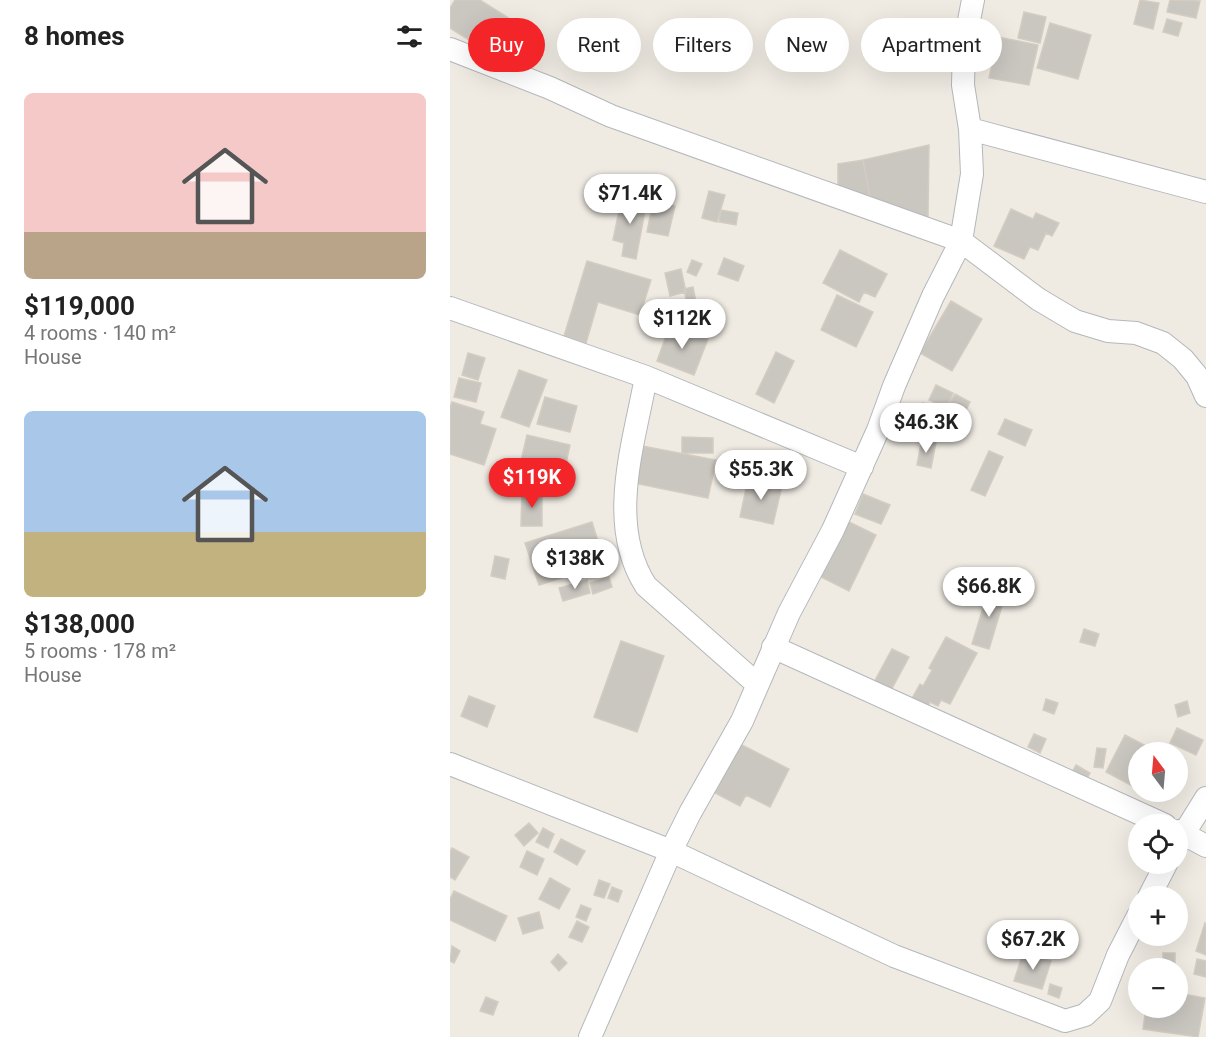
<!DOCTYPE html>
<html lang="en">
<head>
<meta charset="utf-8">
<style>
	body { margin:0; font-family:Roboto,sans-serif; background:#f2f2f2; color:#222; height:100vh; display:flex; flex-direction:column; font-size:22px; white-space:nowrap }
	* { box-sizing:border-box; margin:0 }
	p { font-size:20px; color:#767676 }
	.icon { flex:none; width:33px; height:33px; fill:none; stroke:currentColor; stroke-width:2; stroke-linecap:round; stroke-linejoin:round }
	.map { position:relative; flex:1; overflow:hidden }
	.side { display:flex; flex-direction:column; background:#fff; width:450px }
	.side>* { flex:none }
	.banner { position:absolute; left:18px; top:18px; width:570px; height:54px; display:flex; gap:12px }
	.needle { width:39px; rotate:344deg }
	.controls { position:absolute; left:678px; top:742px; display:grid; gap:12px }
	.controls a { display:grid; place-items:center; width:60px; height:60px; border-radius:50%; background:#fff; box-shadow:0 6px 24px #0002; font-size:30px }
	.price { position:absolute; translate:-50% -51px; padding:0 14px; border-radius:21px; background:#fff; color:#222; font-size:20px; line-height:39px; filter:drop-shadow(0 2px 3px #0008) }
	.price::after { content:''; position:absolute; left:50%; top:36px; width:18px; height:14px; margin-left:-9px; background:inherit; clip-path:polygon(0 0,100% 0,50% 100%) }
	.price.selected { background:#f32528; color:#fff }
	ul { padding:0; list-style:none }
	li { display:grid; align-content:center; gap:12px; height:318px; padding:0 24px }
	li span { display:grid; place-items:center; height:186px; border-radius:9px; color:#555 }
	li>.icon { margin-inline-start:auto }
	span .icon { width:108px; height:108px; fill:#fffc; stroke-width:1 }
	li b { font-size:26px }
	h2 { display:flex; justify-content:space-between; align-items:center; height:72px; padding:0 24px; font-size:26px }
	.pill { padding:0 21px; border-radius:27px; background:#fff; box-shadow:0 6px 24px #0002; font-size:21px; line-height:54px }
	.pill.selected { background:#f32528; color:#fff }
	main { display:flex; flex:1; min-height:0 }
	.map>svg:first-child { display:block }
</style>
</head>
<body>
<main>
<section class="side">
<h2>8 homes<svg class="icon" aria-label="filters" viewBox="0 0 24 24"><path d="M4 7h16M4 17h16"/><circle cx="9" cy="7" r="2"/><circle cx="15" cy="17" r="2"/></svg></h2>
<ul>
<li><span style="background:linear-gradient(#f6c9c9 75%,#b9a48a 0)"><svg class="icon" aria-label="home" viewBox="0 0 24 24"><path d="M3 11l9-7 9 7M6 9v11h12V9"/></svg></span><div><b>$119,000</b><p>4 rooms · 140 m²</p><p>House</p></div></li>
<li><span style="background:linear-gradient(#a9c7e8 65%,#c2b280 0)"><svg class="icon" aria-label="home" viewBox="0 0 24 24"><path d="M3 11l9-7 9 7M6 9v11h12V9"/></svg></span><div><b>$138,000</b><p>5 rooms · 178 m²</p><p>House</p></div></li>
</ul>
</section>
<div class="map">
<svg width="756" height="1037" viewBox="0 0 756 1037">
	<rect width="100%" height="100%" fill="#efebe3"/>
	<path fill="#cac6c0" stroke="#d4ccc1" stroke-width="1.5" d="M 5,0 L 30,0 L 87,36 L 66,69 L 0,28 L 0,8 Z
		M 690,0 L 709,3 L 703,29 L 684,24 Z
		M 720,0 L 750,1 L 746,18 L 717,12 Z
		M 574,12 L 596,17 L 590,43 L 568,38 Z
		M 717,19 L 732,23 L 728,36 L 713,32 Z
		M 600,23 L 641,35 L 628,79 L 587,68 Z
		M 540,37 L 546,38 L 542,57 L 536,56 Z
		M 548,37 L 588,45 L 579,85 L 539,78 Z
		M 479,145 L 478,218 L 420,197 L 413,160 Z
		M 413,160 L 420,197 L 388,186 L 388,164 Z
		M 259,191 L 275,195 L 267,222 L 252,218 Z
		M 172,196 L 197,200 L 186,259 L 172,256 L 174,243 L 163,240 Z
		M 203,202 L 225,206 L 218,236 L 197,232 Z
		M 561,209 L 583,219 L 586,213 L 609,223 L 602,236 L 596,233 L 588,250 L 580,247 L 574,259 L 544,246 Z
		M 271,210 L 288,213 L 286,225 L 269,222 Z
		M 390,250 L 437,274 L 425,297 L 414,292 L 409,302 L 373,283 Z
		M 274,258 L 294,266 L 288,281 L 268,274 Z
		M 242,260 L 252,264 L 246,276 L 237,272 Z
		M 137,261 L 201,280 L 190,315 L 148,302 L 136,343 L 114,336 Z
		M 231,269 L 236,292 L 220,296 L 215,273 Z
		M 243,287 L 246,302 L 237,304 L 234,289 Z
		M 387,295 L 423,312 L 406,347 L 371,330 Z
		M 501,301 L 532,319 L 502,371 L 470,353 Z
		M 235,302 L 235,319 L 209,320 L 208,303 Z
		M 220,325 L 258,339 L 244,375 L 207,361 Z
		M 326,352 L 344,361 L 324,403 L 306,394 Z
		M 18,353 L 35,358 L 28,380 L 12,375 Z
		M 69,370 L 97,380 L 79,427 L 51,417 Z
		M 9,378 L 31,383 L 26,402 L 4,397 Z
		M 486,385 L 503,393 L 496,408 L 479,400 Z
		M 505,394 L 520,402 L 516,410 L 500,402 Z
		M 95,397 L 127,406 L 120,432 L 87,424 Z
		M 2,402 L 34,412 L 30,424 L 46,429 L 34,465 L 0,454 L 0,407 Z
		M 473,403 L 499,416 L 492,431 L 466,419 Z
		M 555,419 L 582,430 L 575,446 L 548,434 Z
		M 77,435 L 120,445 L 110,491 L 66,482 Z
		M 232,437 L 263,438 L 263,453 L 232,453 Z
		M 472,439 L 486,442 L 481,468 L 467,465 Z
		M 187,445 L 266,460 L 258,498 L 179,482 Z
		M 539,451 L 553,457 L 535,496 L 521,490 Z
		M 298,479 L 332,486 L 323,524 L 290,517 Z
		M 72,491 L 92,491 L 92,526 L 71,526 Z
		M 413,494 L 440,505 L 431,524 L 405,514 Z
		M 393,519 L 426,535 L 399,591 L 365,574 Z
		M 142,522 L 155,564 L 89,585 L 75,543 Z
		M 45,556 L 59,559 L 55,579 L 41,576 Z
		M 159,577 L 162,587 L 143,594 L 140,583 Z
		M 137,580 L 140,593 L 113,601 L 109,588 Z
		M 539,588 L 556,593 L 539,649 L 522,644 Z
		M 634,629 L 649,634 L 645,646 L 630,642 Z
		M 496,637 L 527,653 L 500,704 L 491,700 L 488,706 L 480,702 L 476,710 L 460,702 L 470,684 L 473,686 L 482,670 L 479,668 Z
		M 171,641 L 214,656 L 187,732 L 144,717 Z
		M 442,649 L 459,657 L 439,694 L 422,686 Z
		M 19,696 L 45,706 L 37,727 L 11,716 Z
		M 596,699 L 608,703 L 604,714 L 593,710 Z
		M 737,701 L 740,713 L 728,717 L 725,705 Z
		M 727,728 L 753,740 L 746,755 L 720,743 Z
		M 584,734 L 596,739 L 590,753 L 578,747 Z
		M 675,735 L 709,753 L 688,753 L 688,789 L 656,772 Z
		M 290,744 L 339,769 L 320,807 L 296,795 L 290,806 L 265,793 Z
		M 647,748 L 656,749 L 653,768 L 644,767 Z
		M 626,765 L 640,773 L 634,784 L 620,776 Z
		M 79,823 L 88,833 L 74,846 L 65,835 Z
		M 93,828 L 104,834 L 98,848 L 86,842 Z
		M 111,839 L 135,851 L 127,865 L 104,852 Z
		M 2,848 L 19,857 L 5,880 L 0,877 L 0,852 Z
		M 77,851 L 94,859 L 87,875 L 70,867 Z
		M 100,878 L 120,889 L 109,909 L 89,899 Z
		M 149,880 L 160,884 L 154,898 L 144,895 Z
		M 162,887 L 172,891 L 168,902 L 158,898 Z
		M 4,891 L 57,916 L 45,941 L 0,920 L 0,899 Z
		M 131,905 L 141,909 L 136,921 L 126,917 Z
		M 89,912 L 93,928 L 73,934 L 68,918 Z
		M 127,921 L 139,927 L 132,942 L 119,937 Z
		M 755,923 L 756,924 L 756,955 L 746,951 Z
		M 2,946 L 10,951 L 4,963 L 0,961 Z
		M 573,953 L 601,961 L 592,989 L 564,981 Z
		M 713,953 L 725,953 L 725,964 L 713,963 Z
		M 108,954 L 117,963 L 109,971 L 101,962 Z
		M 747,959 L 756,961 L 756,977 L 744,974 Z
		M 600,984 L 612,988 L 609,998 L 598,994 Z
		M 728,993 L 755,998 L 748,1037 L 693,1029 L 696,1008 L 717,1011 L 717,1008 L 728,1008 Z
		M 36,997 L 48,1002 L 43,1015 L 30,1011 Z"/>
	<g fill="none" stroke-linecap="round" stroke-linejoin="round">
		<g stroke="#b4b7bb" stroke-width="24">
			<path id="minor" d="M 0,49 L 100,88 L 161,116 L 511,241 L 588,299 L 625,321 L 658,331 L 686,333 L 713,343 L 733,359 L 747,376 L 756,396
				M 520,129 L 756,192
				M 0,308 L 196,377 L 412,467
				M 196,377 C 184,444 156,524 196,586 L 307,684
				M 323,647 L 715,825
				M 0,764 L 221,851 L 444,956 L 615,1021 L 635,1015 L 650,1001 L 668,955 L 688,916
				M 728,831 L 756,846
				M 728,843 L 756,798
				M 699,897 L 716,864
				M 140,1037 L 221,851 L 240,813 L 292,721 L 339,613 L 383,530 L 428,430 L 444,386 L 483,296 L 511,241 L 522,174 L 520,129 L 513,85 L 514,46 L 523,0"/>
		</g>
		<use href="#minor" stroke="#fff" stroke-width="22"/>
	</g>
</svg>
<div class="controls">
<a><svg class="needle" viewBox="-14 -14 28 28"><path d="M0-13l5 13h-10z" fill="#e53935"/><path d="M0 13l5-13h-10z" fill="#767676"/></svg></a>
<a><svg class="icon" aria-label="locate" viewBox="0 0 24 24"><circle cx="12" cy="12" r="6"/><path d="M12 2v4M12 18v4M2 12h4M18 12h4"/></svg></a>
<a>+</a>
<a>−</a>
</div>
<b class="price" style="left:180px;top:225px">$71.4K</b>
<b class="price" style="left:232px;top:350px">$112K</b>
<b class="price" style="left:476px;top:454px">$46.3K</b>
<b class="price" style="left:311px;top:501px">$55.3K</b>
<b class="price selected" style="left:82px;top:509px">$119K</b>
<b class="price" style="left:125px;top:590px">$138K</b>
<b class="price" style="left:539px;top:618px">$66.8K</b>
<b class="price" style="left:583px;top:971px">$67.2K</b>
<div class="banner">
<a class="pill selected">Buy</a>
<a class="pill">Rent</a>
<a class="pill">Filters</a>
<a class="pill">New</a>
<a class="pill">Apartment</a>
</div>
</div>
</main>
</body>
</html>
